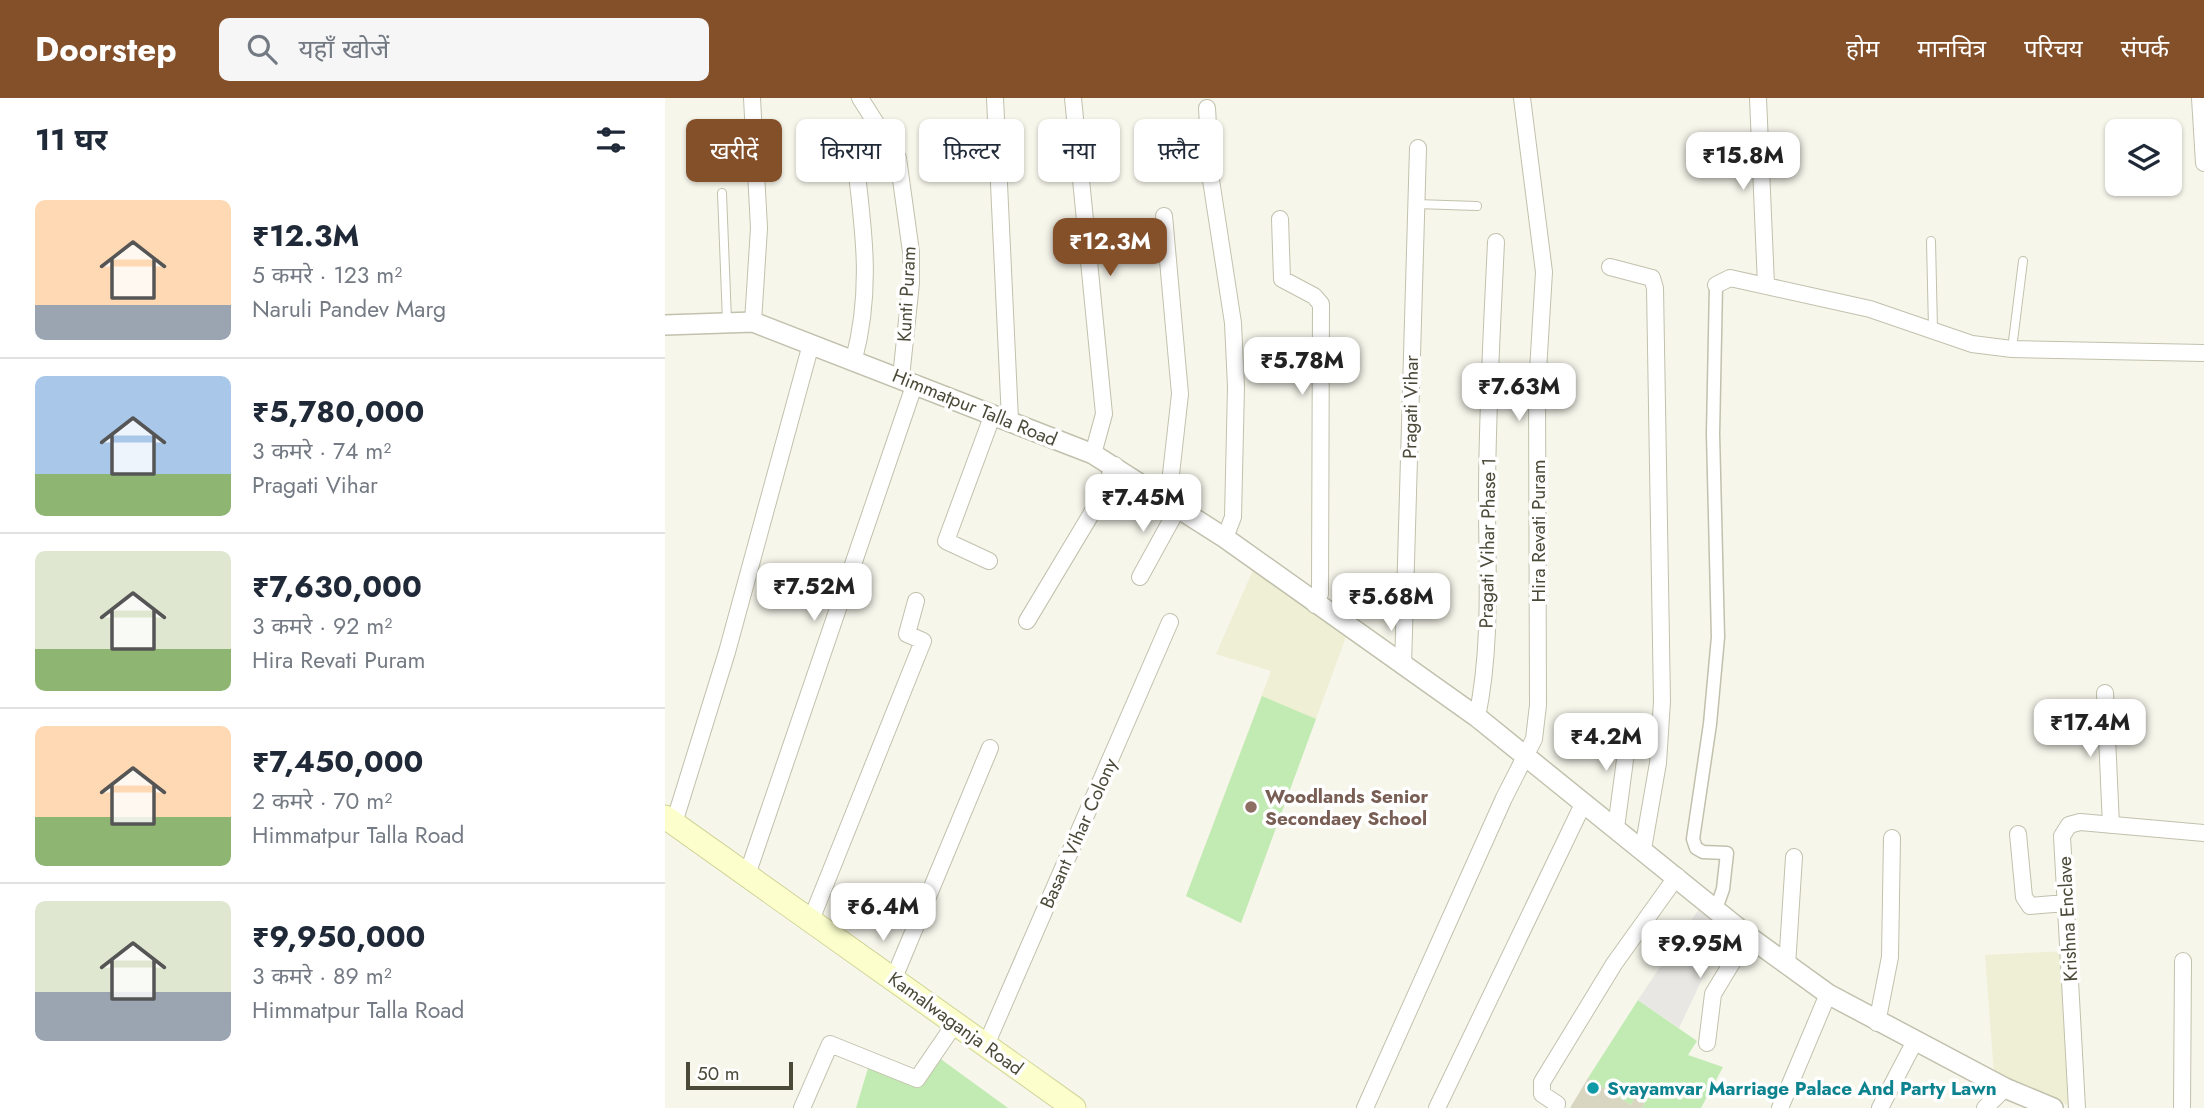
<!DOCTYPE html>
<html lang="hi">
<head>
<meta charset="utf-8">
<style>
	body { margin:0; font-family:Jost,"Noto Sans Devanagari",sans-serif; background:#f6f6f7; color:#1f2937; height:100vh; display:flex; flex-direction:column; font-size:26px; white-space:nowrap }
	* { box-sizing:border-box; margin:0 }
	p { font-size:23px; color:#747a83 }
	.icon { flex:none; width:38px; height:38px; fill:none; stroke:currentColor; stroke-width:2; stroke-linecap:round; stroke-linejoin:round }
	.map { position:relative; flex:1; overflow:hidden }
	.details { display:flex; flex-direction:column; background:#fff; width:665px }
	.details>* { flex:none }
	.top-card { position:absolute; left:21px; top:21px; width:665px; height:63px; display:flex; gap:14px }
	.fabs { position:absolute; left:1440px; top:21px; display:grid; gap:14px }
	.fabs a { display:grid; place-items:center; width:77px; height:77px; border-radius:10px; background:#fff; box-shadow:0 2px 5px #0004; font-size:35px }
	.scale { position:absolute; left:21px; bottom:18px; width:107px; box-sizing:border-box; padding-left:7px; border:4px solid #4b4938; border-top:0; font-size:19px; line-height:24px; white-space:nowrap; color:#4b4938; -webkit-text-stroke:5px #fff; paint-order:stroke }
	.price { position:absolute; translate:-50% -60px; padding:0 16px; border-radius:14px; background:#fff; color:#222; font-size:23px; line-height:46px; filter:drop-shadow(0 2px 4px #0008) }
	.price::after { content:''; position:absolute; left:50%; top:42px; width:21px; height:16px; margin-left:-10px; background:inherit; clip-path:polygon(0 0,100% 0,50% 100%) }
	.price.active { background:#84502a; color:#fff }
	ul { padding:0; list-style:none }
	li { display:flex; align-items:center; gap:21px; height:175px; padding:0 35px }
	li+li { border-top:2px solid #e0e1e3 }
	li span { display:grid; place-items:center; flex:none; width:196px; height:140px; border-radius:10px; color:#555 }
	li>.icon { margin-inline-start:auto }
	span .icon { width:84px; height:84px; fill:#fffc; stroke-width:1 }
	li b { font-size:30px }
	h2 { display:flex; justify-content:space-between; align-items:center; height:84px; padding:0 35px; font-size:30px }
	.pill { padding:0 24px; border-radius:10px; background:#fff; box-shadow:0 2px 5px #0004; font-size:24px; line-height:63px }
	.pill.active { background:#84502a; color:#fff }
	header { display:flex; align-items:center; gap:42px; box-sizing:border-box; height:98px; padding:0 35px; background:#84502a; color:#fff }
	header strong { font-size:33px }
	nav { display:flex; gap:38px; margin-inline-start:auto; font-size:24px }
	.search { width:490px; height:63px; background:#f6f6f7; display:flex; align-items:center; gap:18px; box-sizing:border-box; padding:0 24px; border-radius:10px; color:#747a83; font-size:26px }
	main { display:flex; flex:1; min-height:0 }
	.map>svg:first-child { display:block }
</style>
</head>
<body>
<header>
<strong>Doorstep</strong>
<div class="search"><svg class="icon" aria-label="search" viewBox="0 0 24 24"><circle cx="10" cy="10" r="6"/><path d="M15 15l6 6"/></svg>यहाँ खोजें</div>
<nav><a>होम</a><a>मानचित्र</a><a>परिचय</a><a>संपर्क</a></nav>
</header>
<main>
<section class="details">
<h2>11 घर<svg class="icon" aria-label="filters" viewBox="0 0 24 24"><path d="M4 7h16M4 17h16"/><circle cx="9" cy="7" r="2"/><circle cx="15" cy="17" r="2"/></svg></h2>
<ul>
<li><span style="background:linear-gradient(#ffd9b3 75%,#9aa5b1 0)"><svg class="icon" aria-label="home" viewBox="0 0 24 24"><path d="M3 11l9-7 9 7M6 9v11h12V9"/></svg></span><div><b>₹12.3M</b><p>5 कमरे · 123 m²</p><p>Naruli Pandev Marg</p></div></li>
<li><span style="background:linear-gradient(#a9c7e8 70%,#8fb573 0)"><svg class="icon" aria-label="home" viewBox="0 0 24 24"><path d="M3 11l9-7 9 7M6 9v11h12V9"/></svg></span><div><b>₹5,780,000</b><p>3 कमरे · 74 m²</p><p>Pragati Vihar</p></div></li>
<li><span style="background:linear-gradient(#dfe7d0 70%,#8fb573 0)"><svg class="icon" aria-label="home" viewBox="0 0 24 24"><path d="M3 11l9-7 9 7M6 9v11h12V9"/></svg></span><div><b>₹7,630,000</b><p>3 कमरे · 92 m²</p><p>Hira Revati Puram</p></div></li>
<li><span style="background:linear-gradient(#ffd9b3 65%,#8fb573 0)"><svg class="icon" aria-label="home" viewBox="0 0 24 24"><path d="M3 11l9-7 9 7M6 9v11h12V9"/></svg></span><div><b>₹7,450,000</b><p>2 कमरे · 70 m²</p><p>Himmatpur Talla Road</p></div></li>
<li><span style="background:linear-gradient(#dfe7d0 65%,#9aa5b1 0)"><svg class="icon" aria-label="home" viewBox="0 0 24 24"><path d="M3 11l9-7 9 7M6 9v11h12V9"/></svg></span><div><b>₹9,950,000</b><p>3 कमरे · 89 m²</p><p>Himmatpur Talla Road</p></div></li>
</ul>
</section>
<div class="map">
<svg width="1539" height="1010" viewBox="0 0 1539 1010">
	<rect width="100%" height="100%" fill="#f6f6eb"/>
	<path fill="#efefd5" d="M 588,472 L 625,494 L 681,539 L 576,825 L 521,798 L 606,573 L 551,556 Z
		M 1402,853 L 1405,1008 L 1329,976 L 1320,857 Z"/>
	<path fill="#c2ebb4" d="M 597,598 L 651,621 L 576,825 L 521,798 Z
		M 973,902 L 1032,943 L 1023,957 L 1058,969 L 1036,1010 L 977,1010 L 980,1005 L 970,1000 L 966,1007 L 923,980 Z
		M 273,959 L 343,1010 L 191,1010 L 204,967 L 253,989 Z"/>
	<path fill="#e8e7e3" d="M 1034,811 L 1060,833 L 1014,930 L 973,902 Z"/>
	<path fill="#d8d6c0" d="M 923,980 L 966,1007 L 970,999 L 980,1005 L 977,1010 L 905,1010 Z"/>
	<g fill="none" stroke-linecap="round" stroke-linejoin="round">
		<g stroke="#c2c1ad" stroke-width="10">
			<path id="service" d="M 57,95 L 62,223
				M 751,106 L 812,108
				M 1266,143 L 1268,231
				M 1347,251 L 1358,163"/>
		</g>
		<g stroke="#c2c1ad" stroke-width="15">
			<path id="pedestrian" d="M 1051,187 L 1048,336 L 1053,539 L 1045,626 L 1028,741 L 1031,750 L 1038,754 L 1062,755 L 1058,791 L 1051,811"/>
		</g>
		<g stroke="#c2c1ad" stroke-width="18">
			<path id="minor" d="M 87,0 L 94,130 L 88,224
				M 195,0 L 233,60 L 246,154 L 246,185 L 236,279
				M 330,0 L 345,322
				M 408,0 L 439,316 L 428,356
				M 1093,0 L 1101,187
				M 1535,0 L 1539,65
				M 542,10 L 546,82 L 568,225 L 571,289 L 568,419 L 560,440
				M 188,44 C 197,121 209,186 189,261
				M 499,118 L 515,296 L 503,403
				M 615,121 L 617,181 L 649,198 L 656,206 L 655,496 L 650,507
				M 945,169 L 987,180 L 990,190 L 997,603 L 993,665 L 978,751
				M 1051,187 L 1065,180 L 1205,211 L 1307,246 L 1347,251 L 1539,255
				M 324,463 L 281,443 L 328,316
				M 475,479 L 513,410
				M 362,523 L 428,413 L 450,367
				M 738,568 L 753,50
				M 1440,595 L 1446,727
				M 812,619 C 827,548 822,473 822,401 C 822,315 827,230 831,144
				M 9,725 L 62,554 L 146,246
				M 951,730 L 965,624
				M 1353,736 L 1359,799 L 1365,808 L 1401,805
				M 82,777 L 250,285
				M 146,822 L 258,543 L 242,536 L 251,503
				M 1122,868 L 1129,759
				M 229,880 L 325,650
				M 1212,925 L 1225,859 L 1227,740
				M 1042,945 L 1048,896 L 1083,838
				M 321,947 L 505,524
				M 137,1010 L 165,946 L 252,981 L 291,924
				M 700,1010 L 839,700 L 869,641 L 873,607 L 872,289 L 879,174 L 857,0
				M 772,1010 L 919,704
				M 891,1010 L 892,1006 L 877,996 L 877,984 L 949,866 L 1012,778
				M 1115,1010 L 1163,896
				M 1215,1010 L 1250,943
				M 1320,1010 L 1340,990
				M 1412,1010 L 1397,738 L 1404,727 L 1415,724 L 1539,735
				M 1517,1010 L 1518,863"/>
		</g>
		<g stroke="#c2c1ad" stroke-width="22">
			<path id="tertiary" d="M 0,227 L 88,224 L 428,356 L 560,440 L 812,619 L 1083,838 L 1163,896 L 1340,990 L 1388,1010"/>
		</g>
		<g stroke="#d1d498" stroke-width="25">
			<path id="secondary" d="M 0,719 L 409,1010"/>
		</g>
		<use href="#service" stroke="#fff" stroke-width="8"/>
		<use href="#pedestrian" stroke="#fff" stroke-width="12"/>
		<use href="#minor" stroke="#fff" stroke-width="16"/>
		<use href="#tertiary" stroke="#fff" stroke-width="19"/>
		<use href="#secondary" stroke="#fcffcc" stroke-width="23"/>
	</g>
	<circle fill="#8d6e63" stroke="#fff" stroke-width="2.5" cx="586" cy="709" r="7"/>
	<circle fill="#0f9aa8" stroke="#fff" stroke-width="2.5" cx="928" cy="990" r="7"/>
	<g text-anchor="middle" stroke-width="7" stroke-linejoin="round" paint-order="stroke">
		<g font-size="19" fill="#4b4938" stroke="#fff">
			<text transform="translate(241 196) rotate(-87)" y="7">Kunti Puram</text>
			<text transform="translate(310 309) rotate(22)" y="7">Himmatpur Talla Road</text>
			<text transform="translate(745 309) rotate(-89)" y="7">Pragati Vihar</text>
			<text transform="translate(873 433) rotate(-90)" y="7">Hira Revati Puram</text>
			<text transform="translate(822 445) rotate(-89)" y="7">Pragati Vihar Phase 1</text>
			<text transform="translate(413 735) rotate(-66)" y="7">Basant Vihar Colony</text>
			<text transform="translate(1402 821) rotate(-93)" y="7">Krishna Enclave</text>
			<text transform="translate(291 925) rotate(36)" y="7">Kamalwaganja Road</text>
		</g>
		<g font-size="19" font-weight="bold" fill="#785e54" stroke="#fff" text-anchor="start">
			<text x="600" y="705">Woodlands Senior<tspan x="600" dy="22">Secondaey School</tspan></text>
		</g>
		<g font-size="19" font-weight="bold" fill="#0d838f" stroke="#fff" text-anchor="start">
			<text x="942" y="997">Svayamvar Marriage Palace And Party Lawn</text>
		</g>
	</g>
</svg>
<div class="fabs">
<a><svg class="icon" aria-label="layers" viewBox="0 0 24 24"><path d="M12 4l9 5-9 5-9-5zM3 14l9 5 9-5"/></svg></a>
</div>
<div class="scale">50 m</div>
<b class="price" style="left:1078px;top:94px">₹15.8M</b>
<b class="price active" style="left:445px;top:180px">₹12.3M</b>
<b class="price" style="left:637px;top:299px">₹5.78M</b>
<b class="price" style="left:854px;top:325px">₹7.63M</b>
<b class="price" style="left:478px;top:436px">₹7.45M</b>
<b class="price" style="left:149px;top:525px">₹7.52M</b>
<b class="price" style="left:726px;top:535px">₹5.68M</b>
<b class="price" style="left:1425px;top:661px">₹17.4M</b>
<b class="price" style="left:941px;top:675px">₹4.2M</b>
<b class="price" style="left:218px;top:845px">₹6.4M</b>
<b class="price" style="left:1035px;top:882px">₹9.95M</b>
<div class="top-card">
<a class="pill active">खरीदें</a>
<a class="pill">किराया</a>
<a class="pill">फ़िल्टर</a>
<a class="pill">नया</a>
<a class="pill">फ़्लैट</a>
</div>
</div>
</main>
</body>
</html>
